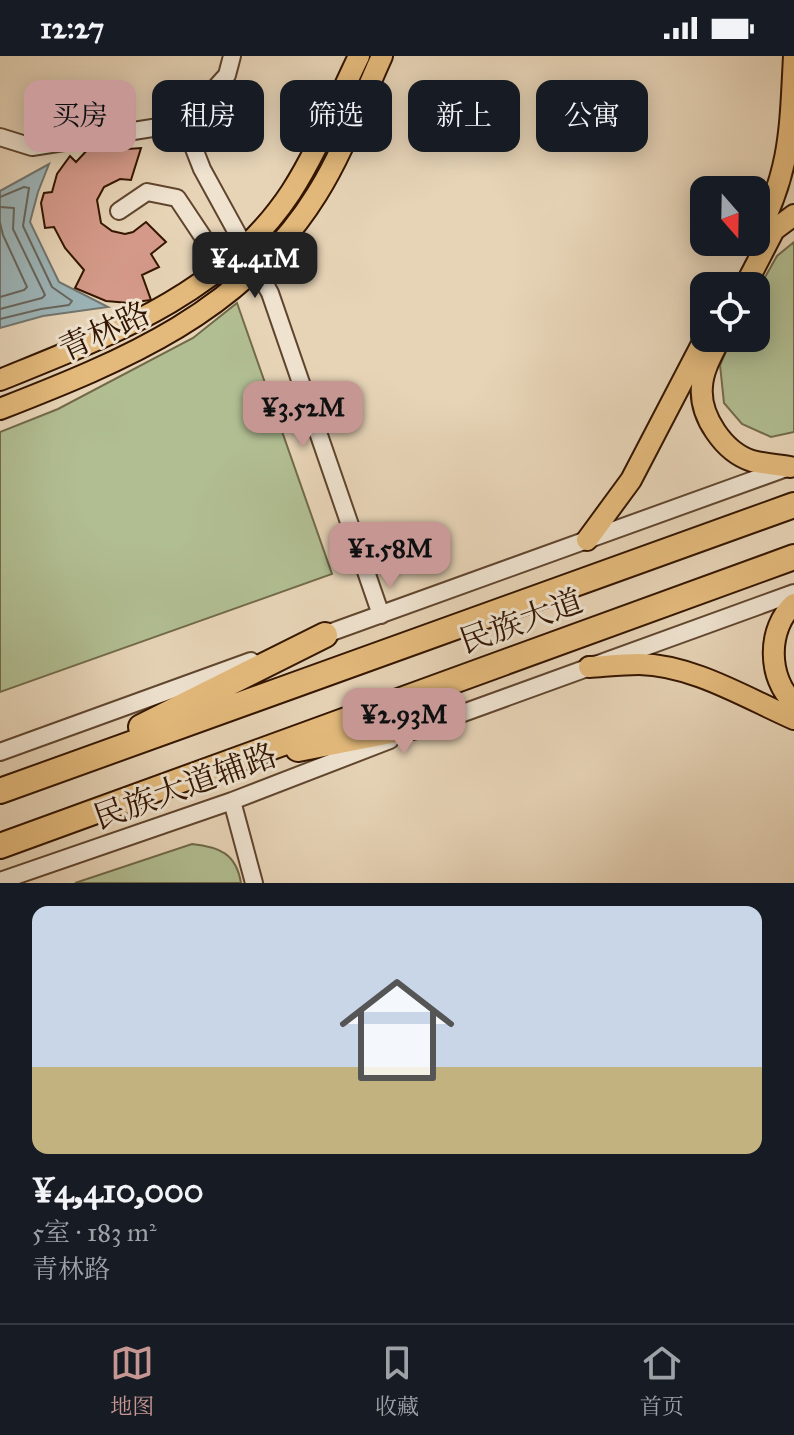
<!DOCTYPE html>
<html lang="zh">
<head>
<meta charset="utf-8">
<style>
	body { margin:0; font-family:"IM FELL Great Primer","Noto Serif SC",serif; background:#242831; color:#f1f3f6; height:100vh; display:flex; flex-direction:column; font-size:30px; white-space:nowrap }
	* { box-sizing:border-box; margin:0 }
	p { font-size:26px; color:#9ea1a6 }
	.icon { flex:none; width:44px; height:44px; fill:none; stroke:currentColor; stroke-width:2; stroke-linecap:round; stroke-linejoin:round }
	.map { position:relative; height:827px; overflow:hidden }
	.sheet { display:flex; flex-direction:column; background:#171b24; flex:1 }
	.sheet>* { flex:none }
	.top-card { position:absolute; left:24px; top:24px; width:746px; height:72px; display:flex; gap:16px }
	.needle { width:52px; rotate:160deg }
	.controls { position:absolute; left:690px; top:120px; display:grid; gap:16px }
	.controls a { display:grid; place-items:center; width:80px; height:80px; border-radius:16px; background:#171b24; box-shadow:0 4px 20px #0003; font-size:40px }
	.price { position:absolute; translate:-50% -68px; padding:0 18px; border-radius:16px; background:#c59692; color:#111; font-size:26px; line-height:52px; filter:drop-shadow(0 2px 4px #0008) }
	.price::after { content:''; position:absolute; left:50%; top:48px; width:24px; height:18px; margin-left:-12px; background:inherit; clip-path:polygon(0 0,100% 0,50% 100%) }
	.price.selected { background:#222; color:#fff }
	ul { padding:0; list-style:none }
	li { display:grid; align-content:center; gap:16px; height:424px; padding:0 32px }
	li+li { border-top:2px solid #363941 }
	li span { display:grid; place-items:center; height:248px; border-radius:16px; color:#555 }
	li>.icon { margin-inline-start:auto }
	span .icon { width:144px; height:144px; fill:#fffc; stroke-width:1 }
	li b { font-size:34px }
	.chip { padding:0 28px; border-radius:16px; background:#171b24; box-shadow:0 4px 20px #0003; font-size:28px; line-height:72px }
	.chip.selected { background:#c59692; color:#111 }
	.status { display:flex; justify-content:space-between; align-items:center; height:56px; padding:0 40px; background:#171b24; direction:ltr }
	.status svg { height:22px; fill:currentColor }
	.dock { display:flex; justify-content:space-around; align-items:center; height:112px; border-top:2px solid #363941; background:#171b24; font-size:22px; color:#9ea1a6 }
	.dock a { display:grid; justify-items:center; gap:4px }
	.dock .selected { color:#c59692 }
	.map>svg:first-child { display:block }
</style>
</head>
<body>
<div class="status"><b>12:27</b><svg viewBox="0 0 49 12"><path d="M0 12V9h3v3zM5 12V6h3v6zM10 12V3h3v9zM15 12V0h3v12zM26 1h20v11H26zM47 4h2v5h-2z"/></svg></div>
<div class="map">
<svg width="794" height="827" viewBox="0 0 794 827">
	<rect width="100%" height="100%" fill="#e7d4b7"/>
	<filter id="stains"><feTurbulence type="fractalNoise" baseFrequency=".0025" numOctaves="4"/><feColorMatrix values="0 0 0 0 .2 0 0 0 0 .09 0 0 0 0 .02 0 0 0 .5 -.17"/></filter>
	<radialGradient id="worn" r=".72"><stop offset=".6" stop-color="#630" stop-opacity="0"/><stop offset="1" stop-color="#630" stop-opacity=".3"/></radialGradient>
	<path fill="#b1be92" stroke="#726a49" stroke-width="2" d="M 794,186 L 794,376 L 771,381 L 742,368 L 724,347 L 720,309 L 732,282 L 756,282 L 756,237 L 777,200 Z
		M 237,247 L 332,518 L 0,636 L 0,376 L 58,353 L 193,282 Z
		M 192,788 C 219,791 236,797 241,827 L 75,827 Z"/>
	<path fill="#9cb5b9" stroke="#72756f" stroke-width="2" d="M 49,108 L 38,136 L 30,166 L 59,226 L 108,251 L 43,260 L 0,272 L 0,135 Z"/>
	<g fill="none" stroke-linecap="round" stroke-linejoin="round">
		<path stroke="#68655c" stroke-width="2" d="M 0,141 L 24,131 L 29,132 L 23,170 L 52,231 L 72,245 L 69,249 L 41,253 L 0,263
			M 0,151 L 14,152 L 13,173 L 45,239 L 42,242 L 0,253
			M 0,167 L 3,179 L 27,231 L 24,234 L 0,241"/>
	</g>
	<path fill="#d59a8a" stroke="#331500" stroke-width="2" d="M 110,87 L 113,94 L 141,92 L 131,124 L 120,123 L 104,131 L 97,144 L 101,167 L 112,175 L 125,178 L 133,176 L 146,166 L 166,186 L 151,198 L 159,211 L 142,219 L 151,244 L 129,247 L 106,245 L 75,232 L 84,214 L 65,192 L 54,171 L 45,172 L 41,147 L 44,137 L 52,136 L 57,118 L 70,100 L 76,106 L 91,90 Z"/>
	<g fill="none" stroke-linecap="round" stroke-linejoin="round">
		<g stroke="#60452e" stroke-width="20">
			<path id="minor" d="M 232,0 L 227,19 L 184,67 L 202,113 L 270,237 L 381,559
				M 0,81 L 32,91 L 184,67
				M 119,155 L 147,136 L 177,142 L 223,211
				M 318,581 L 789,411
				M 430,669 L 794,537
				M 0,696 L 251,605
				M 232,745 L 254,827
				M 0,825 L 232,745 L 390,684"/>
		</g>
		<g stroke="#331500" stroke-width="24">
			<path id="major" d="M 756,182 C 791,113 790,75 794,0
				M 745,230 L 774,174 L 794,159
				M 720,282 C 713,297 703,313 702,330 C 699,360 724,396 752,405 C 764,408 778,409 790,411
				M 0,324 C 108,280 224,238 291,136 C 318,94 337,45 359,0
				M 0,353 C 123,305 244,256 317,138 C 344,95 361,46 382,0
				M 587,484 L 631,424 L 705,282
				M 794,548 C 767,572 767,622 794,647
				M 589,611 C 605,610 623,608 639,608 C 693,609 746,642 794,663"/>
		</g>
		<g stroke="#331500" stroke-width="28">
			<path id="highway" d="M 141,671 L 325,579
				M 298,693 L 437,666
				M 0,735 L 794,449
				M 0,790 L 794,501"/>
		</g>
		<use href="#minor" stroke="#efe3d0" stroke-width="16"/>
		<use href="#major" stroke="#e4ba7c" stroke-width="20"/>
		<use href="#highway" stroke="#e4ba7c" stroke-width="24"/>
	</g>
	<g text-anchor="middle" stroke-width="6" stroke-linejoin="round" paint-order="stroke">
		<g font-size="32" fill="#331500" stroke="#efe3d0">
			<text transform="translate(104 275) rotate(-25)" y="11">青林路</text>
			<text transform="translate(521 565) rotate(-20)" y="11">民族大道</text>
			<text transform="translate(185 730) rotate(-20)" y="11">民族大道辅路</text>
		</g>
	</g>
	<rect width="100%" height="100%" filter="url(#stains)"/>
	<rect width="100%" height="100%" fill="url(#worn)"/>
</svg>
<div class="controls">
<a><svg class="needle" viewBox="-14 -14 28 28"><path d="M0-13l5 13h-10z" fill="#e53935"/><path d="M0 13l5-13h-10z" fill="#9ea1a6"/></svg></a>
<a><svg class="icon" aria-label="locate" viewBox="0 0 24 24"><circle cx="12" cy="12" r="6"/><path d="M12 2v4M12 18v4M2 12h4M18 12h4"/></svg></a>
</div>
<b class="price selected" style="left:255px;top:244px">¥4.41M</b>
<b class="price" style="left:303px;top:393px">¥3.52M</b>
<b class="price" style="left:390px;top:534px">¥1.58M</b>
<b class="price" style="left:404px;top:700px">¥2.93M</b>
<div class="top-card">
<a class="chip selected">买房</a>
<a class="chip">租房</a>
<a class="chip">筛选</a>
<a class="chip">新上</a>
<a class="chip">公寓</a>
</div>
</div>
<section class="sheet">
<ul>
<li><span style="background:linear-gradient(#c9d6e8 65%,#c2b280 0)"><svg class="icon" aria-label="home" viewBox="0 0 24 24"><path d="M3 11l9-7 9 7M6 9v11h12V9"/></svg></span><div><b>¥4,410,000</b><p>5室 · 183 m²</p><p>青林路</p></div></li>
</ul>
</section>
<nav class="dock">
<a class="selected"><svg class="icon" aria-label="map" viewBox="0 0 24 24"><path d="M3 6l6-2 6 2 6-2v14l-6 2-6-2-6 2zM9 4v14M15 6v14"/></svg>地图</a>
<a><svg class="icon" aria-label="saved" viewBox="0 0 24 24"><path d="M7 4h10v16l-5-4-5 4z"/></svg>收藏</a>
<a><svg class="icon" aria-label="home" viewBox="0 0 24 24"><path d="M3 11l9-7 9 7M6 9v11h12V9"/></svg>首页</a>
</nav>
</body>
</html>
